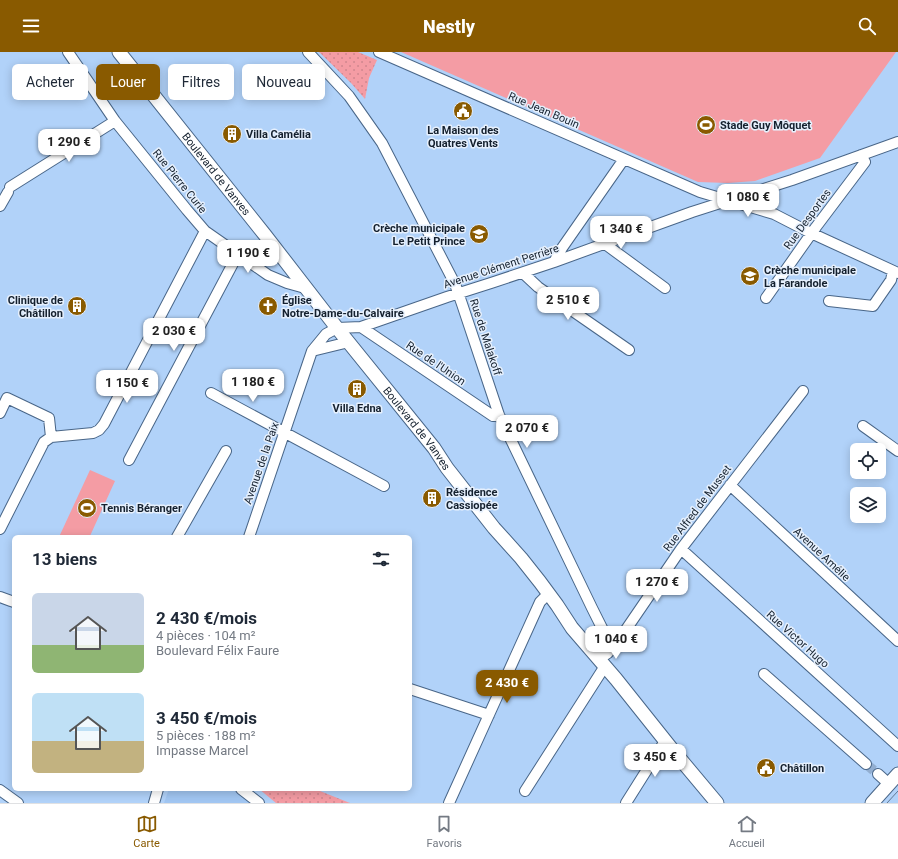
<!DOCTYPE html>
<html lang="fr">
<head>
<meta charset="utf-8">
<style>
	body { margin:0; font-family:Roboto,sans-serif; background:#f2f2f3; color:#1f2937; height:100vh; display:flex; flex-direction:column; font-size:15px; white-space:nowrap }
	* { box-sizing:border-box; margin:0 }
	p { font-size:13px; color:#747a83 }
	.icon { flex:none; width:22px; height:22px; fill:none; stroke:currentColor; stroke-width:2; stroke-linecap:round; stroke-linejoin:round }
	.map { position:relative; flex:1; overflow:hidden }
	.details { position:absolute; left:12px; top:483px; width:400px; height:256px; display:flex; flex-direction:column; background:#fff; border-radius:6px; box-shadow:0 2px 10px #0003 }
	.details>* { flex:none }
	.banner { position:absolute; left:12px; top:12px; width:400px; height:36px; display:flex; gap:8px }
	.buttons { position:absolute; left:850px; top:391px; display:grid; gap:8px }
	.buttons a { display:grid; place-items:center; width:36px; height:36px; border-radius:6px; background:#fff; box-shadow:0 2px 10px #0003; font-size:20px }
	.price { position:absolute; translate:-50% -34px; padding:0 9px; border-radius:8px; background:#fff; color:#222; font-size:13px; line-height:26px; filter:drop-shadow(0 1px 2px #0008) }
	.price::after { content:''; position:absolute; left:50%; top:24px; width:12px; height:9px; margin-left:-6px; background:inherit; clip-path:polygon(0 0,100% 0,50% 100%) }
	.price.on { background:#895a00; color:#fff }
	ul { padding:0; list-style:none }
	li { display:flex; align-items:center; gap:12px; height:100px; padding:0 20px }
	li span { display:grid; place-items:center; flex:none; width:112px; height:80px; border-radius:6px; color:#555 }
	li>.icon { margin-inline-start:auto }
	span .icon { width:48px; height:48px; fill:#fffc; stroke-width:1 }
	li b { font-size:17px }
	h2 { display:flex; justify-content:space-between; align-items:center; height:48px; padding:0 20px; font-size:17px }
	.tag { padding:0 14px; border-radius:6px; background:#fff; box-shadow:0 2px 10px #0003; font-size:14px; line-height:36px }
	.tag.on { background:#895a00; color:#fff }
	header { display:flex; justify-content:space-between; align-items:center; height:52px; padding:0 20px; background:#895a00; color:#fff; font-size:18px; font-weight:800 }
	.tab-bar { display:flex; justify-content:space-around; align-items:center; height:56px; border-top:1px solid #e0e1e3; background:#fff; font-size:11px; color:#747a83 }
	.tab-bar a { display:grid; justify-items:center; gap:2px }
	.tab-bar .on { color:#895a00 }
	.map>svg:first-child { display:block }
</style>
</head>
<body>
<header><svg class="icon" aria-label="menu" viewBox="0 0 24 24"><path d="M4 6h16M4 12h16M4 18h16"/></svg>Nestly<svg class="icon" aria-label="search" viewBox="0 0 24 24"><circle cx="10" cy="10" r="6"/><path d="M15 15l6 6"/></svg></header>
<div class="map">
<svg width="898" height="751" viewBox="0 0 898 751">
	<defs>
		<pattern id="park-dots" width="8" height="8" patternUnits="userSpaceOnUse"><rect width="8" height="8" fill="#f49ca4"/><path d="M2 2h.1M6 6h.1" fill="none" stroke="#d0868e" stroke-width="1.8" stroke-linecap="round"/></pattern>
	</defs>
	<rect width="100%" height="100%" fill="#b1d2f9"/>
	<path fill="#a1c6f2" d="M 169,737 L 232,737 L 250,751 L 164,751 Z"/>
	<path fill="#f49ca4" d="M 401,0 L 896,0 L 820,106 L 755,129 L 728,131 L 698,130 Z
		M 90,418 L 115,429 L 90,484 L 89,485 L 59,485 Z"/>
	<path fill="url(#park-dots)" d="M 319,0 L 358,0 L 377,8 L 369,26 L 365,47 L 351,31 Z
		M 259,737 L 315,737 L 350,751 L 276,751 Z"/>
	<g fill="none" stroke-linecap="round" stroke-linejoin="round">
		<path stroke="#92aed0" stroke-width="10" stroke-dasharray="10 5" stroke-linecap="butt" d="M 866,712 L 878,722"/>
		<g stroke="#496688" stroke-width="12">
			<path id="minor" d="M 68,0 L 115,69 L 187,158 L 205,179 L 268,223 L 287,231 L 305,236
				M 308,0 L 349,44 L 382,91 L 455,232 L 462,252 L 499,363 L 592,556 L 612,596
				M 379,0 L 700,140 L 774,162 L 811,181 L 898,221
				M 10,135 L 115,69
				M 0,154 L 8,140
				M 605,192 L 665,236
				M 554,210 L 562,196 L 624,107
				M 523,221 L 538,235 L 629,298
				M 766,246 L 816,175 L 865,110 L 861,103
				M 829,249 L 873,254 L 891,228 L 893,219
				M 361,275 L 493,364 L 499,363
				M 312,299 L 349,290
				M 211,341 L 384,434
				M 0,361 L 7,346 L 49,366 L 51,385
				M 863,374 L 898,399
				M 129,408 L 238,202
				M 730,433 L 898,589
				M 0,477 L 44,390 L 51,385 L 93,381 L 99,378 L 104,372 L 205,179
				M 177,485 L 226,399
				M 249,485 L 312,299 L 326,282 L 337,276 L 361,275 L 447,245 L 491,231 L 554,210 L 692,160 L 792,128 L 898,90
				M 681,497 L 898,694
				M 0,545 L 11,549 L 14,550
				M 599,607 L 608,601 L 623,582 L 681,497 L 803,339
				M 764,622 L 866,712
				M 410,637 L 489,663
				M 878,722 L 889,732
				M 241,737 L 259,751
				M 0,738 L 18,751
				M 525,739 L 605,614
				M 154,751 L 158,737
				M 449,751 L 540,550 L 548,542
				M 626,751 L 665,689"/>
		</g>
		<g stroke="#496688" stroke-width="15">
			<g id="major">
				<path id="s1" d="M 119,0 L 265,183 L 337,276 L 434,396 L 447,416 L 494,476 L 521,506 L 540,530 L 557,553 L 572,576 L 616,627 L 671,696 L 717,751"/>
				<path d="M 872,751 L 898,722"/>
			</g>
		</g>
		<use href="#minor" stroke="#fff" stroke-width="10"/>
		<use href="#major" stroke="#fff" stroke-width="13"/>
		<path stroke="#627892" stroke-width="1" d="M 887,751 L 898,739"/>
	</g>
	<defs>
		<g id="civic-disc" transform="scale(1)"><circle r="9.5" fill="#895a00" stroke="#e6f0fd"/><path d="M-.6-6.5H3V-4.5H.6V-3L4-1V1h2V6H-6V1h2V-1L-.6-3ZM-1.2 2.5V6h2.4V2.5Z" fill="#fff"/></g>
		<g id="stadium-disc" transform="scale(1)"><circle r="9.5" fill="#895a00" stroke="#e6f0fd"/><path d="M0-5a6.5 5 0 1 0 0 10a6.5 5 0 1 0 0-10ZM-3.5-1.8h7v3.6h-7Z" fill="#fff"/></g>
		<g id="building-disc" transform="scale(1)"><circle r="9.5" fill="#895a00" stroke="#e6f0fd"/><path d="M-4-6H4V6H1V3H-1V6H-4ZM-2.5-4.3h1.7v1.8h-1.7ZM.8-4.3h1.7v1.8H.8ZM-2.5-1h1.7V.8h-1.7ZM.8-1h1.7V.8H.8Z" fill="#fff"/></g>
		<g id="school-disc" transform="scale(1)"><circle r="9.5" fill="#895a00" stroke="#e6f0fd"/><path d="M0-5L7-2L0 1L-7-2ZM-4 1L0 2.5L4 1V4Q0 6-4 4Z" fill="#fff"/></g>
		<g id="church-disc" transform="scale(1)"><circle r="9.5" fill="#895a00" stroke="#e6f0fd"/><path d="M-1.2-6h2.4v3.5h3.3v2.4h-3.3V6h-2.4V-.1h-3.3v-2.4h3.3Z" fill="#fff"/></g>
	</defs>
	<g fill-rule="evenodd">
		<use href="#civic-disc" x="463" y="59"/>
		<use href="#stadium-disc" x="706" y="73"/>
		<use href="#building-disc" x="232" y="82"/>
		<use href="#school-disc" x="479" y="182"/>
		<use href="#school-disc" x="750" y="224"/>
		<use href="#building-disc" x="77" y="254"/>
		<use href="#church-disc" x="268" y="254"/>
		<use href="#building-disc" x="357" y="337"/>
		<use href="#building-disc" x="432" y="446"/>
		<use href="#stadium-disc" x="87" y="456"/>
		<use href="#civic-disc" x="766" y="716"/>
	</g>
	<g text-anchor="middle" stroke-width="3" stroke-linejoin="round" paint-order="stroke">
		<g font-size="11" fill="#14202e" stroke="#e6f0fd">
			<text transform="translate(544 58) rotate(23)" y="4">Rue Jean Bouin</text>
			<text dy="4" stroke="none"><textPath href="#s1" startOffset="156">Boulevard de Vanves</textPath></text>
			<text transform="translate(180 129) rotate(51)" y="4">Rue Pierre Curie</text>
			<text transform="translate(807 167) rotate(-54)" y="4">Rue Desportes</text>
			<text transform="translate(501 214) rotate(-18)" y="4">Avenue Clément Perrière</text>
			<text transform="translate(486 285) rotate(72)" y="4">Rue de Malakoff</text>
			<text transform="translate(436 311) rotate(34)" y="4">Rue de l'Union</text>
			<text dy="4" stroke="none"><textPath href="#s1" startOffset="480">Boulevard de Vanves</textPath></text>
			<text transform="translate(261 411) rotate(-71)" y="4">Avenue de la Paix</text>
			<text transform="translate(697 456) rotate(-53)" y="4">Rue Alfred de Musset</text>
			<text transform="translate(822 502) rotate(43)" y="4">Avenue Amélie</text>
			<text transform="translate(798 587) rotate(42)" y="4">Rue Victor Hugo</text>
		</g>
		<g font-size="11" font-weight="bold" fill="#14202e" stroke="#e6f0fd" text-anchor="start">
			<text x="720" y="77">Stade Guy Môquet</text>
			<text x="463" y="82" text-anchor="middle">La Maison des<tspan x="463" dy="13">Quatres Vents</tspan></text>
			<text x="246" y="86">Villa Camélia</text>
			<text x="465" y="180" text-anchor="end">Crèche municipale<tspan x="465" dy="13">Le Petit Prince</tspan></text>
			<text x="764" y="222">Crèche municipale<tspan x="764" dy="13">La Farandole</tspan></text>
			<text x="63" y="252" text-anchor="end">Clinique de<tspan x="63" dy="13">Châtillon</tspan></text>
			<text x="282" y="252">Église<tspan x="282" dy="13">Notre-Dame-du-Calvaire</tspan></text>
			<text x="357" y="360" text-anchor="middle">Villa Edna</text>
			<text x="446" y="444">Résidence<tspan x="446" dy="13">Cassiopée</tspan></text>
			<text x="101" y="460">Tennis Béranger</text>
			<text x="780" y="720">Châtillon</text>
		</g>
	</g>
</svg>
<div class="buttons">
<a><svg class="icon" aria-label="locate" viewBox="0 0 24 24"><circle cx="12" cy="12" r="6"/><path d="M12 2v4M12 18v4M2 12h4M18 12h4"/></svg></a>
<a><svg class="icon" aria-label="layers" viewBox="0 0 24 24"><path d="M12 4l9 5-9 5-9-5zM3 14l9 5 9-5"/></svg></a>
</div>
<b class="price" style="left:69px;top:111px">1 290 €</b>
<b class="price" style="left:748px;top:166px">1 080 €</b>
<b class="price" style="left:621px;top:198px">1 340 €</b>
<b class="price" style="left:248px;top:222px">1 190 €</b>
<b class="price" style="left:568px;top:269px">2 510 €</b>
<b class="price" style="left:174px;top:300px">2 030 €</b>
<b class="price" style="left:253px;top:351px">1 180 €</b>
<b class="price" style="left:127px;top:352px">1 150 €</b>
<b class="price" style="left:527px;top:397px">2 070 €</b>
<b class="price" style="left:657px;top:551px">1 270 €</b>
<b class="price" style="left:616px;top:608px">1 040 €</b>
<b class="price on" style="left:507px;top:652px">2 430 €</b>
<b class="price" style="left:655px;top:726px">3 450 €</b>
<div class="banner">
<a class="tag">Acheter</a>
<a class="tag on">Louer</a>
<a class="tag">Filtres</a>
<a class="tag">Nouveau</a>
</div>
<section class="details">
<h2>13 biens<svg class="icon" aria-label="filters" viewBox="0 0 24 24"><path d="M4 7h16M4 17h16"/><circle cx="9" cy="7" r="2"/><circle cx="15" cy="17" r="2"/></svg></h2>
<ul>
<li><span style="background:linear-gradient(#c9d6e8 65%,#8fb573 0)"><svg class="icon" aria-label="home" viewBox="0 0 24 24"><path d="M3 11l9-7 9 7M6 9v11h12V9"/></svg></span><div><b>2 430 €/mois</b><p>4 pièces · 104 m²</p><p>Boulevard Félix Faure</p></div></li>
<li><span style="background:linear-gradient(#bfe0f5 60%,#c2b280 0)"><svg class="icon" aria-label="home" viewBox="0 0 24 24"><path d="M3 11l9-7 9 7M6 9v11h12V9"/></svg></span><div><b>3 450 €/mois</b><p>5 pièces · 188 m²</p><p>Impasse Marcel</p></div></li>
</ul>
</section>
</div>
<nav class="tab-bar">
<a class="on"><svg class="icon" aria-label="map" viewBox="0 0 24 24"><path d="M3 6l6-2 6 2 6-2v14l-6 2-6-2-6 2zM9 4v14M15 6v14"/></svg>Carte</a>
<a><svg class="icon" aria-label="saved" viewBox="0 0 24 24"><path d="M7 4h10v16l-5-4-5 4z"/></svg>Favoris</a>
<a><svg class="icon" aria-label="home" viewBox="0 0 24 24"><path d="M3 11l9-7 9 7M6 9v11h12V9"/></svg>Accueil</a>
</nav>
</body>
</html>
